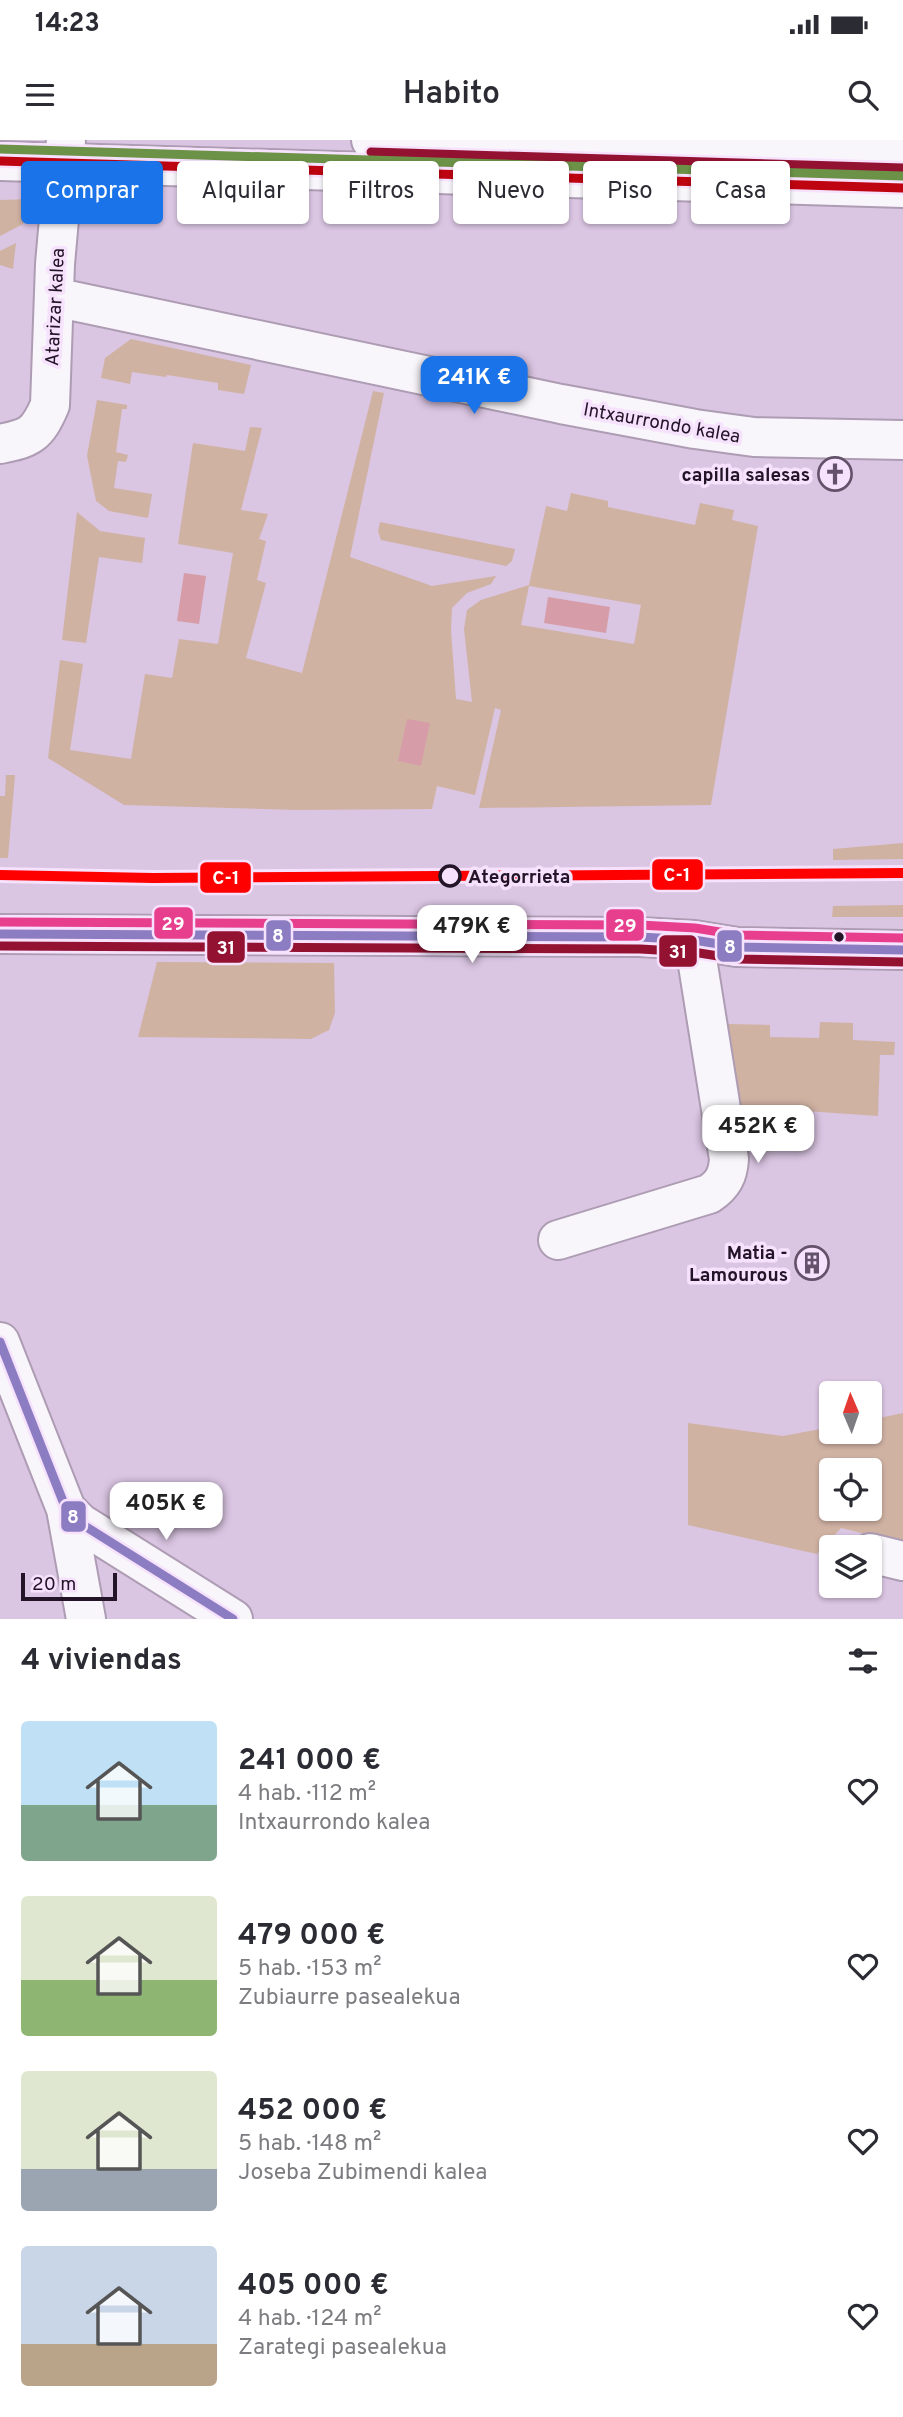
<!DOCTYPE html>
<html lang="es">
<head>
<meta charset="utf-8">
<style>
	body { margin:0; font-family:Overpass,sans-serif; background:#f7f7f7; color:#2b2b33; height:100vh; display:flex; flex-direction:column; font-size:26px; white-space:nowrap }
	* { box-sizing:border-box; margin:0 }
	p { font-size:23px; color:#7c7c81 }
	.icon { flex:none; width:38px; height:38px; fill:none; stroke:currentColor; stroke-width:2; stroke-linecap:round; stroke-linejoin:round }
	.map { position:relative; height:1479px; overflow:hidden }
	.sheet { display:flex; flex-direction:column; background:#fff; flex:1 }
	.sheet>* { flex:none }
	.hud { position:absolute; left:21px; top:21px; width:861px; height:63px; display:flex; gap:14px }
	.needle { width:46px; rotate:358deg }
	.buttons { position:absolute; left:819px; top:1241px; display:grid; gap:14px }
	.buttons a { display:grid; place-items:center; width:63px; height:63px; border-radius:7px; background:#fff; box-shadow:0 2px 5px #0004; font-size:35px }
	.scale { position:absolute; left:21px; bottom:18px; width:96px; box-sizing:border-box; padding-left:7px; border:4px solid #231428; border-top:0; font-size:19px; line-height:24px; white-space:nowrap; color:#231428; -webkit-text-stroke:5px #f6e2fd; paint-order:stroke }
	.price { position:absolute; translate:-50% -60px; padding:0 16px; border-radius:14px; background:#fff; color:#222; font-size:23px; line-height:46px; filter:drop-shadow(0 2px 4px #0008) }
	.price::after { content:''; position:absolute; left:50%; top:42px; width:21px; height:16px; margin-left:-10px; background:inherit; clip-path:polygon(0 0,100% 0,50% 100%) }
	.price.active { background:#1a73e8; color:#fff }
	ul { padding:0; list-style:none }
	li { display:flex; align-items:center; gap:21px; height:175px; padding:0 21px }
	li span { display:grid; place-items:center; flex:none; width:196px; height:140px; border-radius:7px; color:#555 }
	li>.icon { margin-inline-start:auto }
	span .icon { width:84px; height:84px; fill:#fffc; stroke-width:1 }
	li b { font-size:30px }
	h2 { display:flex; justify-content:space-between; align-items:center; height:84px; padding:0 21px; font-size:30px }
	.tag { padding:0 24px; border-radius:7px; background:#fff; box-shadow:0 2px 5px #0004; font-size:24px; line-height:63px }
	.tag.active { background:#1a73e8; color:#fff }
	.status { display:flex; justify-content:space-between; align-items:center; height:49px; padding:0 35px; background:#fff; direction:ltr }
	.status svg { height:19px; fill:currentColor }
	header { display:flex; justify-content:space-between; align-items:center; height:91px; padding:0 21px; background:#fff; font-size:32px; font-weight:600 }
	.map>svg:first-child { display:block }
</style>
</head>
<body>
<div class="status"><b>14:23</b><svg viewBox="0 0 49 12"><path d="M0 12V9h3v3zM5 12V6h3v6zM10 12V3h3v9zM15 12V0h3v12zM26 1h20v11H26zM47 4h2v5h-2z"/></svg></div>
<header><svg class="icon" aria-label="menu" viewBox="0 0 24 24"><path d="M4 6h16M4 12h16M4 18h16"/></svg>Habito<svg class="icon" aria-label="search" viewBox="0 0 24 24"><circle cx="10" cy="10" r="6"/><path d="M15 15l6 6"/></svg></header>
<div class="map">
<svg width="903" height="1479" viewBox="0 0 903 1479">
	<rect width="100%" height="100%" fill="#dac5e2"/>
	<path fill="#d0b2a3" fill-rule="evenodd" d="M 31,59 L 23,84 L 0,96 L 0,60 Z
		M 16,103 L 13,129 L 0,125 L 0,111 Z
		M 131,199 L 251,225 L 244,254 L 218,250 L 218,243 L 167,235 L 166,237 L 132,232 L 130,244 L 101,238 L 105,218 Z
		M 373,251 L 384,253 L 350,417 L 432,446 L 496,436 L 491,444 L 467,453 L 452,468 L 451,490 L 456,559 L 472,562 L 464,489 L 467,470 L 481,460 L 529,445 L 546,366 L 567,371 L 571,353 L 608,361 L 608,367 L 695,385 L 700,363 L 734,370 L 732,380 L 758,386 L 711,665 L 479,668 L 501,570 L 495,568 L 475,655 L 437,646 L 432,669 L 296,670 L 124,665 L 48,618 L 60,520 L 83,524 L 70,610 L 131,619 L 145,534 L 172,538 L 179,499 L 218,504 L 233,413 L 178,404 L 193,303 L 245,311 L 250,287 L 262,288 L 241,370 L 268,374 L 259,399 L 266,401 L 257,440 L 266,443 L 246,518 L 302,533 ZM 529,446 L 641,465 L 634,504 L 521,485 Z
		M 97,260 L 127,265 L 127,269 L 122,269 L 116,312 L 128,315 L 126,322 L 118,321 L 114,348 L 152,354 L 148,378 L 109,371 L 96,361 L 87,316 Z
		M 77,372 L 100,391 L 145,398 L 142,423 L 99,417 L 86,503 L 62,500 Z
		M 380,382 L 515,409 L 512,421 L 506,426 L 381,400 L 378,391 Z
		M 6,635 L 15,635 L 8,718 L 0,718 L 0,656 L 5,656 Z
		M 903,703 L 903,719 L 833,720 L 833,709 Z
		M 903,765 L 903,777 L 832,777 L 833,766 Z
		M 157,822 L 334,823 L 335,873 L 329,890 L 311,899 L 138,897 Z
		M 820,882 L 853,883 L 853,900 L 895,902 L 894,915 L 880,915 L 878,976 L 735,966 L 728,884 L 770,885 L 770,897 L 819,898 Z
		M 903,1273 L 903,1403 L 841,1388 L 817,1414 L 688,1385 L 688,1283 L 783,1296 L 831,1287 L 831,1292 L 870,1292 L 870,1280 ZM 831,1330 L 870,1330 L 870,1368 L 831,1368 Z"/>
	<path fill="#d69da8" d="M 184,433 L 206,436 L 199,484 L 177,481 Z
		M 548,457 L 610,467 L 606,493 L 544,483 Z
		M 407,579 L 430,583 L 421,626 L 398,621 Z"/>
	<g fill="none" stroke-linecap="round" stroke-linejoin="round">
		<g stroke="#ad9cb3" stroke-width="42">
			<path id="minor" d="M 54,157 L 561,264 L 695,289 L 754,297 L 903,300
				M 0,304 C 30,298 37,295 50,265 L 55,124 L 66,0
				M 0,794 L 640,797 L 694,800 L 737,807 L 903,810
				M 558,1100 L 709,1054 C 723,1045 728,1035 729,1019 L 694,800
				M 0,1202 L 66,1369 L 86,1479
				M 66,1369 L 80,1383 L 233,1479
				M 870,1413 L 903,1421"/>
		</g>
		<g stroke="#ad9cb3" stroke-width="42">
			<path id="major" d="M 371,0 L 903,16
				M 0,21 L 903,48"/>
		</g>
		<use href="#minor" stroke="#f9f6fb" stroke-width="38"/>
		<use href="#major" stroke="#f9f6fb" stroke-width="38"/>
		<g stroke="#f6e2fd" stroke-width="14">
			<path id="bus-1" d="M 0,21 L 903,48"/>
		</g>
		<g stroke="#f6e2fd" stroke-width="14">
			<path id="bus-2" d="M 371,12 L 903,28
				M 0,806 L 640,809 L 693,812 L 737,819 L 903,822"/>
		</g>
		<g stroke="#f6e2fd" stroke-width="14">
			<path id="bus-3" d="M 0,9 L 903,36"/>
		</g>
		<g stroke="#f6e2fd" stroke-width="14">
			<path id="bus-4" d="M 0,794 L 640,797 L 694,800 L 737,807 L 903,810
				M 0,1202 L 66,1369 L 80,1383 L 233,1479"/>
		</g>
		<g stroke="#f6e2fd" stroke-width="14">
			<path id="bus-5" d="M 0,782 L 640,785 L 695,788 L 738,795 L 903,798"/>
		</g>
		<use href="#bus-1" stroke="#bf0411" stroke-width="9"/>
		<use href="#bus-2" stroke="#941231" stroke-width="9"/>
		<use href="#bus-3" stroke="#6c9247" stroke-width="9"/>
		<use href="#bus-4" stroke="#8c7cc1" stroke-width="9"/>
		<use href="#bus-5" stroke="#e73f8d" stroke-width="9"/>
		<g stroke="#f6e2fd" stroke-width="16">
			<path id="rail-1" d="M 0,735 L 153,738 L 903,733"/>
		</g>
		<use href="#rail-1" stroke="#f00" stroke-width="10"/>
	</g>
	<defs>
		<g id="church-ring" transform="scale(1.75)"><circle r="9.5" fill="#f6e2fd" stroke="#635269" stroke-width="1.5"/><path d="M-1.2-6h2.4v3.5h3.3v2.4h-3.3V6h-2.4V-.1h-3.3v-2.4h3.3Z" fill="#635269"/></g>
		<g id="building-ring" transform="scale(1.75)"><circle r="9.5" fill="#f6e2fd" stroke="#635269" stroke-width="1.5"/><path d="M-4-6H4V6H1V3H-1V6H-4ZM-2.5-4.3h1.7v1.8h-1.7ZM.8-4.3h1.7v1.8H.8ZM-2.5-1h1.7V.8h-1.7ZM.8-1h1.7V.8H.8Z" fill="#635269"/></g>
	</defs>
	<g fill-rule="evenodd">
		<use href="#church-ring" x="835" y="334"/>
		<use href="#building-ring" x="812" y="1123"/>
	</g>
	<circle fill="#f6e2fd" stroke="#231428" stroke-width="3.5" cx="450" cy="736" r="10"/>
	<circle fill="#231428" stroke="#f6e2fd" stroke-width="2.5" cx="839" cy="797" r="6"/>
	<g text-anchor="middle" stroke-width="7" stroke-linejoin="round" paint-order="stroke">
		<g font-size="19" fill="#231428" stroke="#f6e2fd">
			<text transform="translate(54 167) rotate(-87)" y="7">Atarizar kalea</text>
			<text transform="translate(662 282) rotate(10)" y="7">Intxaurrondo kalea</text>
		</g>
		<g font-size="19" font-weight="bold" fill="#231428" stroke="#f6e2fd" text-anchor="end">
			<text x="810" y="341">capilla salesas</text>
			<text x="788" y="1119">Matia -<tspan x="788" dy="22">Lamourous</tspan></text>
		</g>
		<g font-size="19" font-weight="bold" fill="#231428" stroke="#f6e2fd" text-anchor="start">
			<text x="468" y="743">Ategorrieta</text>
		</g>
	</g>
	<g stroke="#f6e2fd" stroke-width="2.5">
		<rect x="651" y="718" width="53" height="33" rx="7" fill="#f00"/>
		<rect x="199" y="721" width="53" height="33" rx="7" fill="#f00"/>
		<rect x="153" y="766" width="41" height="34" rx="7" fill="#e73f8d"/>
		<rect x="605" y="768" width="40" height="34" rx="7" fill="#e73f8d"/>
		<rect x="265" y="779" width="27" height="33" rx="7" fill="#8c7cc1"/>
		<rect x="716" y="789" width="27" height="34" rx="7" fill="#8c7cc1"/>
		<rect x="206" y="790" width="40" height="34" rx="7" fill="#941231"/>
		<rect x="658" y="794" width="40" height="34" rx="7" fill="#941231"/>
		<rect x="60" y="1360" width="27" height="33" rx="7" fill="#8c7cc1"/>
	</g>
	<g font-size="19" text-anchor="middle" font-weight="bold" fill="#fff">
		<text x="677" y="741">C-1</text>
		<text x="226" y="744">C-1</text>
		<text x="173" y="790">29</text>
		<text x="625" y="792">29</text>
		<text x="278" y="802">8</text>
		<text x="730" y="813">8</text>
		<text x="226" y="814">31</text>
		<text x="678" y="818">31</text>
		<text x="73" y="1383">8</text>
	</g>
</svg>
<div class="buttons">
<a><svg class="needle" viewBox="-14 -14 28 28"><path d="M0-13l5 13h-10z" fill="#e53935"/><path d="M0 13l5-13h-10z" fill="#7c7c81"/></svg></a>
<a><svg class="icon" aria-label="locate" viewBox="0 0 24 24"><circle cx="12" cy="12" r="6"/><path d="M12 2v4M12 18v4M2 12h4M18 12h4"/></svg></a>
<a><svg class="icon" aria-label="layers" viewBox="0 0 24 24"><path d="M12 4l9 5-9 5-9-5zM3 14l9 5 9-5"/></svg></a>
</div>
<div class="scale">20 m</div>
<b class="price active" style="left:474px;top:276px">241K €</b>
<b class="price" style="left:472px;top:825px">479K €</b>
<b class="price" style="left:758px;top:1025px">452K €</b>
<b class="price" style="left:166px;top:1402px">405K €</b>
<div class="hud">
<a class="tag active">Comprar</a>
<a class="tag">Alquilar</a>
<a class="tag">Filtros</a>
<a class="tag">Nuevo</a>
<a class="tag">Piso</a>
<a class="tag">Casa</a>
</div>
</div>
<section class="sheet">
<h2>4 viviendas<svg class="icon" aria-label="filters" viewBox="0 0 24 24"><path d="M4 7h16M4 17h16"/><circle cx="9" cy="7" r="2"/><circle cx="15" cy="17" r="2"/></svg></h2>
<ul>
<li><span style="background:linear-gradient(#bfe0f5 60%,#7fa58c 0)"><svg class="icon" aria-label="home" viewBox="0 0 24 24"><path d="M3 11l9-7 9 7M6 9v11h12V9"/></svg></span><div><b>241 000 €</b><p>4 hab. · 112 m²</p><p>Intxaurrondo kalea</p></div><svg class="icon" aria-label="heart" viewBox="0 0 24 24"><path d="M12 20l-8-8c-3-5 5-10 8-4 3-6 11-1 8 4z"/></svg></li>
<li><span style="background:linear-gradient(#dfe7d0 60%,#8fb573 0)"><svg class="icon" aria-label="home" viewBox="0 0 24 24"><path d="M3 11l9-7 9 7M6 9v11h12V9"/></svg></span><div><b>479 000 €</b><p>5 hab. · 153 m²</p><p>Zubiaurre pasealekua</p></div><svg class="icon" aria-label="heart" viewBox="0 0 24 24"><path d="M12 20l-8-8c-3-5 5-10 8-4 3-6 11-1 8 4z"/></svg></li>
<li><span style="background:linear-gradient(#dfe7d0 70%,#9aa5b1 0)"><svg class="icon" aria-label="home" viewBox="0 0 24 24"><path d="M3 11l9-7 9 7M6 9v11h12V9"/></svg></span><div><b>452 000 €</b><p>5 hab. · 148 m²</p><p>Joseba Zubimendi kalea</p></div><svg class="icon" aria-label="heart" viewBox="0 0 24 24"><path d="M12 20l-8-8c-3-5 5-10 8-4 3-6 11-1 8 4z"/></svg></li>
<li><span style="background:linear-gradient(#c9d6e8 70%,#b9a48a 0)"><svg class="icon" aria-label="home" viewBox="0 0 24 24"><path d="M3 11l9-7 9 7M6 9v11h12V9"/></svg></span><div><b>405 000 €</b><p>4 hab. · 124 m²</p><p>Zarategi pasealekua</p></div><svg class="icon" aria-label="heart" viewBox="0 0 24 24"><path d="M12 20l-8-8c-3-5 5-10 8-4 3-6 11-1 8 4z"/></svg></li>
</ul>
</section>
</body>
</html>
